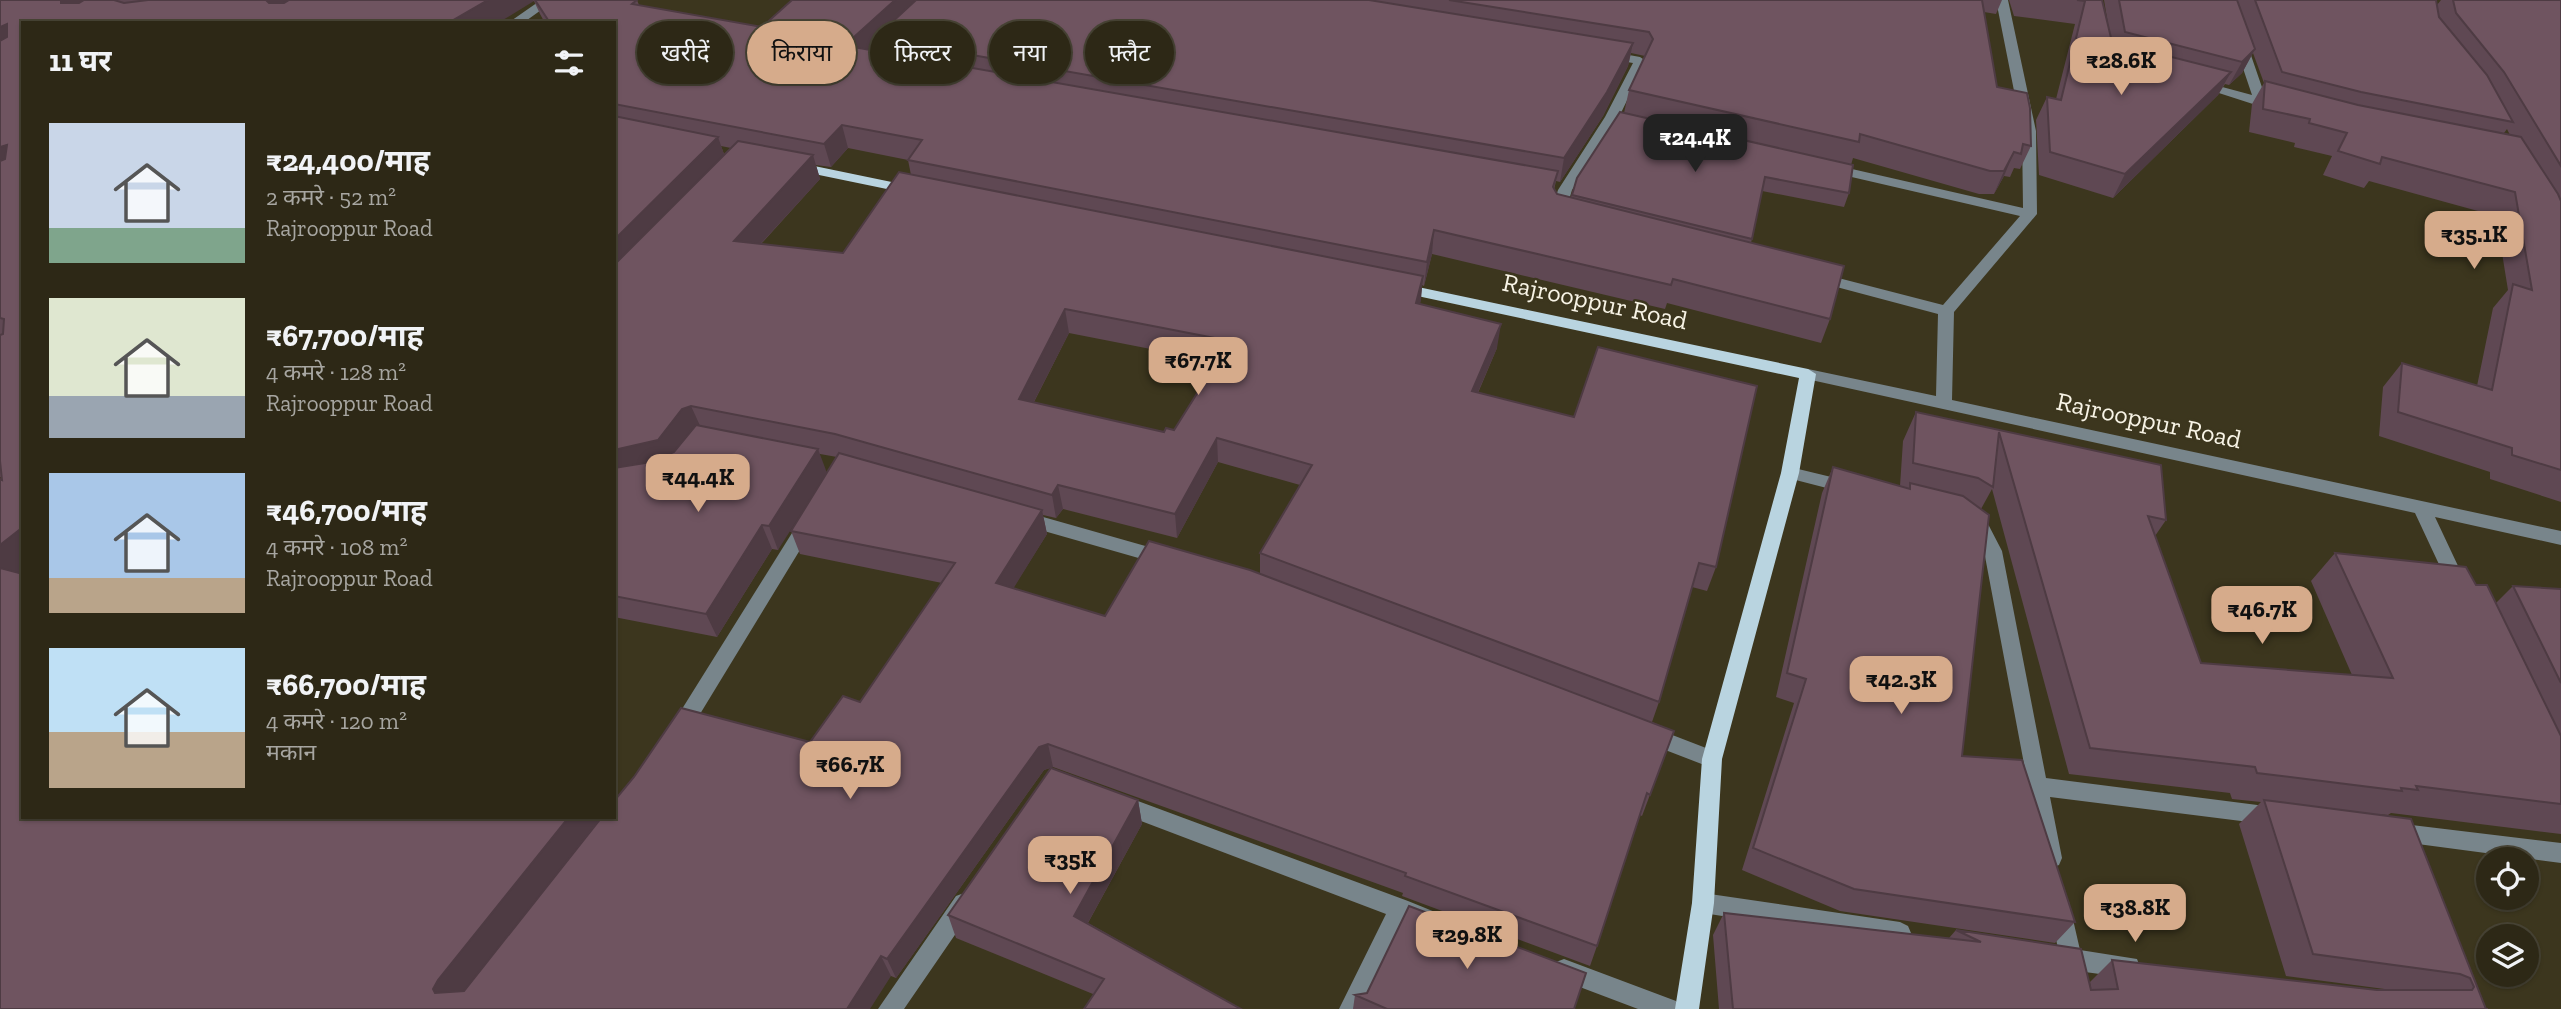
<!DOCTYPE html>
<html lang="hi">
<head>
<meta charset="utf-8">
<style>
	body { margin:0; font-family:"Zilla Slab","Noto Sans Devanagari",serif; background:#35301f; color:#f1f3f6; height:100vh; display:flex; flex-direction:column; font-size:26px; white-space:nowrap }
	* { box-sizing:border-box; margin:0 }
	p { font-size:23px; color:#a7a6a1 }
	.icon { flex:none; width:38px; height:38px; fill:none; stroke:currentColor; stroke-width:2; stroke-linecap:round; stroke-linejoin:round }
	.map { position:relative; flex:1; overflow:hidden }
	.panel { position:absolute; left:21px; top:21px; width:595px; height:798px; display:flex; flex-direction:column; background:#2d2816; border-radius:0px; box-shadow:0 2px 5px #0004,0 0 0 2px #484435 }
	.panel>* { flex:none }
	.banner { position:absolute; left:637px; top:21px; width:665px; height:63px; display:flex; gap:14px }
	.buttons { position:absolute; left:2476px; top:847px; display:grid; gap:14px }
	.buttons a { display:grid; place-items:center; width:63px; height:63px; border-radius:50%; background:#2d2816; box-shadow:0 2px 5px #0004,0 0 0 2px #484435; font-size:35px }
	.price { position:absolute; translate:-50% -60px; padding:0 16px; border-radius:14px; background:#d6ab8b; color:#111; font-size:23px; line-height:46px; filter:drop-shadow(0 2px 4px #0008) }
	.price::after { content:''; position:absolute; left:50%; top:42px; width:21px; height:16px; margin-left:-10px; background:inherit; clip-path:polygon(0 0,100% 0,50% 100%) }
	.price.selected { background:#222; color:#fff }
	ul { padding:0; list-style:none }
	li { display:flex; align-items:center; gap:21px; height:175px; padding:0 28px }
	li span { display:grid; place-items:center; flex:none; width:196px; height:140px; border-radius:0px; color:#555 }
	li>.icon { margin-inline-start:auto }
	span .icon { width:84px; height:84px; fill:#fffc; stroke-width:1 }
	li b { font-size:30px }
	h2 { display:flex; justify-content:space-between; align-items:center; height:84px; padding:0 28px; font-size:30px }
	.tag { padding:0 24px; border-radius:32px; background:#2d2816; box-shadow:0 2px 5px #0004,0 0 0 2px #484435; font-size:24px; line-height:63px }
	.tag.selected { background:#d6ab8b; color:#111 }
	.map>svg:first-child { display:block }
</style>
</head>
<body>
<div class="map">
<svg width="2561" height="1009" viewBox="0 0 2561 1009">
	<rect width="100%" height="100%" fill="#3c361e"/>
	<g fill="none" stroke-linecap="round" stroke-linejoin="round">
		<path fill="#78858b" fill-rule="evenodd" d="M 541,0 L 555,0 L 523,23 L 508,23 Z
			M 1996,0 L 2008,0 L 2036,131 L 2037,214 L 1954,312 L 1952,400 L 2561,531 L 2561,545 L 2435,517 L 2467,585 L 2465,590 L 2458,592 L 2451,590 L 2415,513 L 1802,378 L 1800,374 L 1802,370 L 1808,369 L 1936,396 L 1938,314 L 1814,281 L 1812,278 L 1819,273 L 1943,305 L 2020,216 L 1830,172 L 1823,168 L 1830,164 L 2023,208 L 2022,131 Z
			M 2220,0 L 2232,0 L 2266,99 L 2283,103 L 2283,109 L 2256,105 L 2194,85 L 2200,81 L 2252,95 Z
			M 1607,51 L 1640,57 L 1646,61 L 1619,117 L 1572,190 L 1566,210 L 1568,213 L 1566,216 L 1556,216 L 1551,212 L 1558,190 L 1605,117 L 1633,63 L 1603,58 L 1603,52 Z
			M 1790,467 L 1856,483 L 1859,488 L 1856,493 L 1850,494 L 1784,477 L 1781,473 L 1784,469 Z
			M 1022,511 L 1163,551 L 1169,553 L 1172,558 L 1169,563 L 1163,565 L 1016,523 L 1013,518 L 1016,513 Z
			M 808,515 L 814,517 L 817,522 L 686,737 L 679,740 L 672,737 L 669,731 L 672,725 L 802,517 Z
			M 1971,516 L 1988,524 L 2002,551 L 2046,778 L 2273,807 L 2280,809 L 2283,816 L 2280,823 L 2273,825 L 2050,797 L 2062,858 L 2059,865 L 2051,868 L 2043,865 L 1984,551 L 1975,534 L 1962,523 L 1965,518 Z
			M 1649,726 L 1719,753 L 1722,759 L 1719,765 L 1712,768 L 1642,741 L 1639,735 L 1642,729 Z
			M 1119,794 L 1408,901 L 1435,912 L 1438,919 L 1435,926 L 1427,929 L 1405,921 L 1363,1009 L 1339,1009 L 1386,914 L 1112,810 L 1109,803 L 1112,796 Z
			M 2395,823 L 2561,843 L 2561,863 L 2395,841 L 2388,839 L 2384,832 L 2388,825 Z
			M 964,893 L 972,896 L 975,903 L 972,910 L 904,1009 L 878,1009 L 956,896 Z
			M 1703,893 L 1900,922 L 1908,926 L 1911,933 L 1908,940 L 1900,944 L 1703,913 L 1695,910 L 1692,903 L 1695,896 Z
			M 2061,899 L 2069,902 L 2080,950 L 2137,959 L 2140,967 L 2137,975 L 2129,978 L 2085,972 L 2093,1009 L 2069,1009 L 2062,968 L 2055,966 L 2052,958 L 2058,949 L 2050,909 L 2053,902 Z
			M 1564,959 L 1676,1001 L 1680,1009 L 1638,1009 L 1556,978 L 1553,970 L 1556,962 Z"/>
		<path fill="#b9d4e0" fill-rule="evenodd" d="M 795,162 L 911,186 L 918,190 L 911,194 L 790,169 L 788,166 Z
			M 1399,283 L 1808,369 L 1816,374 L 1799,473 L 1722,759 L 1714,903 L 1699,1009 L 1675,1009 L 1692,903 L 1702,759 L 1781,473 L 1799,378 L 1394,291 L 1391,288 Z"/>
	</g>
	<path fill="#5f4853" fill-rule="evenodd" d="M 0,0 L 637,0 L 639,5 L 762,27 L 792,0 L 2002,0 L 1996,14 L 1984,12 L 1997,87 L 2031,146 L 2020,169 L 2014,168 L 2010,177 L 2004,176 L 1994,194 L 1979,194 L 1853,158 L 1851,165 L 1849,193 L 1844,207 L 1762,191 L 1751,243 L 1830,319 L 1821,343 L 1667,303 L 1665,309 L 1432,254 L 1424,286 L 1422,285 L 1420,304 L 1497,348 L 1478,393 L 1716,567 L 1707,591 L 1692,587 L 1659,702 L 1652,722 L 1674,731 L 1642,816 L 1640,815 L 1597,946 L 1590,966 L 1402,896 L 1403,893 L 1053,767 L 1044,770 L 896,978 L 891,976 L 0,1009 L 2,480 L 2,478 L 0,477 ZM 534,1 L 540,14 L 545,23 L 614,23 L 614,617 L 717,637 L 772,549 L 778,550 L 820,454 L 837,457 L 791,531 L 800,554 L 942,583 L 860,702 L 810,742 L 601,817 L 19,573 L 23,570 L 23,23 ZM 877,44 L 878,51 L 871,50 ZM 1631,53 L 1645,56 L 1629,90 L 1624,113 L 1577,178 L 1571,197 L 1557,194 L 1554,190 L 1556,181 L 1560,182 L 1603,116 L 1628,66 ZM 721,146 L 731,148 L 724,154 ZM 848,148 L 908,160 L 911,175 L 843,253 L 761,244 L 820,179 L 816,165 L 831,167 ZM 1069,333 L 1217,362 L 1174,430 L 1164,432 L 1034,402 ZM 1218,462 L 1300,485 L 1260,553 L 1260,574 L 1105,616 L 1013,588 L 1047,534 L 1043,515 L 1056,518 L 1063,509 L 1177,538 Z
		M 2009,0 L 2102,0 L 2109,30 L 2104,0 L 2436,0 L 2437,5 L 2441,0 L 2561,0 L 2561,502 L 2490,479 L 2490,472 L 2379,436 L 2383,387 L 2402,363 L 2477,386 L 2493,308 L 2508,290 L 2496,216 L 2369,181 L 2364,188 L 2323,175 L 2332,156 L 2294,147 L 2295,143 L 2249,132 L 2252,104 L 2264,83 L 2253,53 L 2242,73 L 2229,85 L 2225,84 L 2218,95 L 2113,198 L 2039,175 L 2036,120 L 2047,97 L 2056,99 L 2075,24 L 2014,16 ZM 2507,129 L 2510,135 L 2504,133 Z
		M 1916,412 L 2161,465 L 2166,520 L 2155,536 L 2201,663 L 2352,675 L 2311,581 L 2335,553 L 2476,585 L 2496,603 L 2513,586 L 2561,589 L 2561,834 L 2391,813 L 2388,815 L 2376,814 L 2411,819 L 2486,1009 L 2488,1009 L 1719,1009 L 1713,935 L 1724,913 L 1949,938 L 1956,930 L 2091,990 L 2090,982 L 2112,960 L 2377,990 L 2392,990 L 2286,976 L 2239,824 L 2261,802 L 2232,799 L 2230,793 L 2069,774 L 1992,489 L 1981,509 L 1962,756 L 2075,922 L 2055,943 L 1840,911 L 1742,870 L 1794,703 L 1776,697 L 1822,493 L 1833,467 L 1900,486 L 1903,441 Z
		M 1138,800 L 1142,824 L 1088,923 L 1241,1009 L 1093,994 L 956,938 L 948,915 Z
		M 1355,995 L 1574,1009 L 1353,1009 Z"/>
	<path fill="#4e3b43" d="M 61,0 L 83,0 L 76,21 L 61,3 Z
		M 266,0 L 311,0 L 279,23 Z
		M 488,0 L 533,0 L 534,1 L 498,23 L 448,23 Z
		M 895,0 L 925,0 L 875,38 L 877,44 L 859,60 L 853,47 L 854,37 Z
		M 7,24 L 23,45 L 0,57 L 0,27 Z
		M 1633,43 L 1628,66 L 1603,116 L 1560,182 L 1564,158 Z
		M 2255,49 L 2242,73 L 2229,85 L 2242,62 Z
		M 2231,72 L 2218,95 L 2113,198 L 2125,174 Z
		M 842,125 L 848,148 L 831,167 L 824,144 Z
		M 718,137 L 726,160 L 614,275 L 614,240 Z
		M 7,145 L 23,165 L 0,177 L 0,147 Z
		M 2014,152 L 2004,176 L 1994,194 L 2004,171 Z
		M 813,155 L 820,179 L 742,264 L 734,241 Z
		M 1434,230 L 1432,254 L 1424,286 L 1427,262 Z
		M 1423,276 L 1421,300 L 1414,327 L 1416,303 Z
		M 1065,309 L 1069,333 L 1023,423 L 1019,399 Z
		M 1501,324 L 1497,348 L 1468,415 L 1472,391 Z
		M 691,406 L 702,430 L 669,464 L 614,477 L 614,450 L 682,409 Z
		M 1217,438 L 1218,462 L 1177,538 L 1175,514 Z
		M 818,449 L 827,473 L 778,550 L 769,526 Z
		M 1058,485 L 1063,509 L 1056,518 L 1052,495 Z
		M 1042,510 L 1047,534 L 1002,607 L 996,583 Z
		M 762,525 L 772,549 L 717,637 L 706,614 Z
		M 23,527 L 23,570 L 10,580 L 0,608 L 0,545 Z
		M 1048,744 L 1053,767 L 1044,770 L 896,978 L 887,959 L 1039,747 Z
		M 1138,800 L 1142,824 L 1079,939 L 1074,916 Z
		M 569,817 L 601,817 L 458,999 L 435,993 L 433,989 L 438,980 Z
		M 881,956 L 891,976 L 870,1009 L 847,1009 Z"/>
	<path fill="#6f5460" stroke="#4e3b43" stroke-width="2" fill-rule="evenodd" d="M 0,0 L 61,0 L 61,3 L 79,3 L 84,0 L 114,0 L 124,3 L 148,0 L 266,0 L 269,3 L 284,3 L 289,0 L 488,0 L 448,23 L 23,23 L 23,527 L 0,545 L 0,479 L 2,480 L 0,461 L 0,335 L 3,334 L 4,319 L 0,318 L 0,161 L 5,159 L 7,145 L 0,147 L 0,41 L 7,37 L 7,24 L 0,27 Z
		M 535,0 L 637,0 L 632,4 L 762,27 L 792,0 L 895,0 L 854,37 L 853,47 L 1558,171 L 1553,187 L 1557,194 L 1844,266 L 1830,319 L 1673,279 L 1671,285 L 1434,230 L 1427,262 L 908,160 L 922,140 L 842,125 L 824,144 L 614,104 L 614,23 L 550,23 Z
		M 916,0 L 1369,0 L 1633,43 L 1607,92 L 1564,158 L 875,38 Z
		M 1449,0 L 1982,0 L 1997,87 L 2027,93 L 2030,108 L 2031,146 L 2023,144 L 2021,154 L 2014,152 L 2004,171 L 1990,171 L 1860,134 L 1859,142 L 1629,90 L 1653,39 L 1649,32 Z
		M 2077,0 L 2102,0 L 2112,42 L 2231,72 L 2125,174 L 2050,152 L 2047,97 L 2061,100 L 2085,1 Z
		M 2119,0 L 2237,0 L 2255,49 L 2242,62 L 2125,32 Z
		M 2255,0 L 2436,0 L 2439,17 L 2487,75 L 2513,122 L 2361,92 L 2282,72 Z
		M 2453,0 L 2561,0 L 2561,166 L 2504,72 L 2456,13 Z
		M 2265,81 L 2358,105 L 2521,137 L 2558,194 L 2561,201 L 2561,470 L 2512,455 L 2512,448 L 2398,412 L 2402,363 L 2492,390 L 2513,284 L 2532,290 L 2515,192 L 2382,157 L 2380,164 L 2338,151 L 2347,133 L 2309,123 L 2310,119 L 2263,109 Z
		M 1620,112 L 1853,165 L 1849,193 L 1765,177 L 1752,239 L 1572,195 L 1577,178 Z
		M 614,116 L 718,137 L 614,240 Z
		M 738,141 L 813,155 L 734,241 L 843,253 L 899,172 L 1423,276 L 1416,303 L 1501,324 L 1472,391 L 1574,417 L 1598,347 L 1757,386 L 1716,567 L 1699,563 L 1659,702 L 1260,553 L 1312,465 L 1217,438 L 1175,514 L 1058,485 L 1052,495 L 835,434 L 691,406 L 682,409 L 658,440 L 614,450 L 614,265 ZM 1065,309 L 1230,341 L 1174,430 L 1166,428 L 1164,432 L 1019,399 Z
		M 1916,412 L 2161,465 L 2166,520 L 2148,516 L 2201,663 L 2393,678 L 2335,553 L 2466,567 L 2476,585 L 2487,585 L 2561,736 L 2561,804 L 2416,786 L 2418,790 L 2401,788 L 2402,791 L 2257,773 L 2255,767 L 2090,748 L 1999,432 L 1993,487 L 1978,478 L 1913,463 Z
		M 696,425 L 818,449 L 769,526 L 762,525 L 706,614 L 614,596 L 614,468 L 651,462 L 674,452 Z
		M 839,453 L 1042,510 L 996,583 L 1105,616 L 1149,541 L 1250,570 L 1674,731 L 1650,795 L 1647,793 L 1597,946 L 1405,876 L 1406,873 L 1048,744 L 1039,747 L 887,959 L 881,956 L 847,1009 L 0,1009 L 0,568 L 23,574 L 23,817 L 569,817 L 438,980 L 433,989 L 435,993 L 464,991 L 602,817 L 614,817 L 614,801 L 634,777 L 681,708 L 810,742 L 843,696 L 860,702 L 955,563 L 791,531 Z
		M 1833,467 L 1910,489 L 1910,483 L 1963,496 L 1989,515 L 1962,756 L 2022,760 L 2075,922 L 1854,889 L 1753,848 L 1806,679 L 1787,673 Z
		M 2513,586 L 2561,589 L 2561,683 Z
		M 1051,768 L 1138,800 L 1074,916 L 1241,1009 L 1084,1009 L 1104,979 L 948,915 Z
		M 2264,800 L 2411,819 L 2486,1009 L 2488,1009 L 1733,1009 L 1724,913 L 1981,942 L 1956,930 L 2081,949 L 2091,990 L 2118,989 L 2112,960 L 2377,990 L 2472,990 L 2474,987 L 2470,978 L 2460,974 L 2313,954 Z
		M 1409,906 L 1586,973 L 1574,1009 L 1387,1009 L 1355,995 L 1367,993 Z"/>
	<g text-anchor="middle" stroke-width="5" stroke-linejoin="round" paint-order="stroke">
		<g font-size="26" fill="#f8f4e6" stroke="#3c361e">
			<text transform="translate(1595 301) rotate(12)" y="9">Rajrooppur Road</text>
			<text transform="translate(2149 420) rotate(12)" y="9">Rajrooppur Road</text>
		</g>
	</g>
</svg>
<div class="buttons">
<a><svg class="icon" aria-label="locate" viewBox="0 0 24 24"><circle cx="12" cy="12" r="6"/><path d="M12 2v4M12 18v4M2 12h4M18 12h4"/></svg></a>
<a><svg class="icon" aria-label="layers" viewBox="0 0 24 24"><path d="M12 4l9 5-9 5-9-5zM3 14l9 5 9-5"/></svg></a>
</div>
<b class="price" style="left:2121px;top:97px">₹28.6K</b>
<b class="price selected" style="left:1695px;top:174px">₹24.4K</b>
<b class="price" style="left:2474px;top:271px">₹35.1K</b>
<b class="price" style="left:1198px;top:397px">₹67.7K</b>
<b class="price" style="left:698px;top:514px">₹44.4K</b>
<b class="price" style="left:2262px;top:646px">₹46.7K</b>
<b class="price" style="left:1901px;top:716px">₹42.3K</b>
<b class="price" style="left:850px;top:801px">₹66.7K</b>
<b class="price" style="left:1070px;top:896px">₹35K</b>
<b class="price" style="left:2135px;top:944px">₹38.8K</b>
<b class="price" style="left:1467px;top:971px">₹29.8K</b>
<div class="banner">
<a class="tag">खरीदें</a>
<a class="tag selected">किराया</a>
<a class="tag">फ़िल्टर</a>
<a class="tag">नया</a>
<a class="tag">फ़्लैट</a>
</div>
<section class="panel">
<h2>11 घर<svg class="icon" aria-label="filters" viewBox="0 0 24 24"><path d="M4 7h16M4 17h16"/><circle cx="9" cy="7" r="2"/><circle cx="15" cy="17" r="2"/></svg></h2>
<ul>
<li><span style="background:linear-gradient(#c9d6e8 75%,#7fa58c 0)"><svg class="icon" aria-label="home" viewBox="0 0 24 24"><path d="M3 11l9-7 9 7M6 9v11h12V9"/></svg></span><div><b>₹24,400/माह</b><p>2 कमरे · 52 m²</p><p>Rajrooppur Road</p></div></li>
<li><span style="background:linear-gradient(#dfe7d0 70%,#9aa5b1 0)"><svg class="icon" aria-label="home" viewBox="0 0 24 24"><path d="M3 11l9-7 9 7M6 9v11h12V9"/></svg></span><div><b>₹67,700/माह</b><p>4 कमरे · 128 m²</p><p>Rajrooppur Road</p></div></li>
<li><span style="background:linear-gradient(#a9c7e8 75%,#b9a48a 0)"><svg class="icon" aria-label="home" viewBox="0 0 24 24"><path d="M3 11l9-7 9 7M6 9v11h12V9"/></svg></span><div><b>₹46,700/माह</b><p>4 कमरे · 108 m²</p><p>Rajrooppur Road</p></div></li>
<li><span style="background:linear-gradient(#bfe0f5 60%,#b9a48a 0)"><svg class="icon" aria-label="home" viewBox="0 0 24 24"><path d="M3 11l9-7 9 7M6 9v11h12V9"/></svg></span><div><b>₹66,700/माह</b><p>4 कमरे · 120 m²</p><p>मकान</p></div></li>
</ul>
</section>
</div>
</body>
</html>
